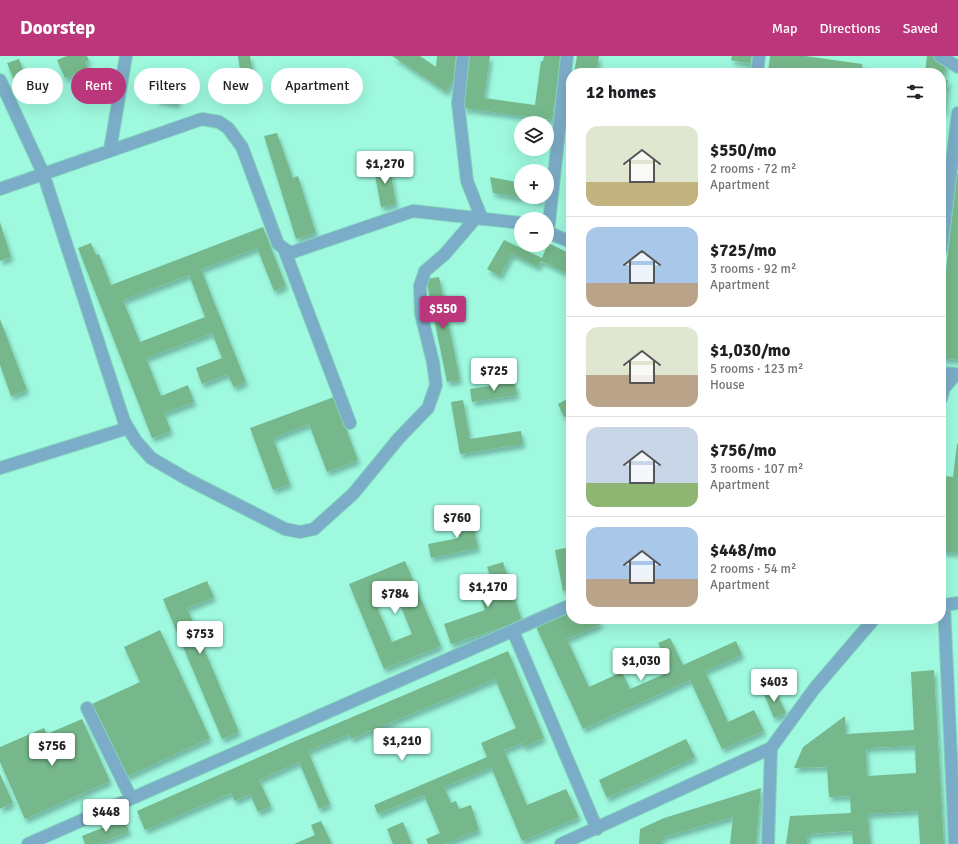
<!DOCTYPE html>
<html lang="en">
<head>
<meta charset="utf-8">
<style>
	body { margin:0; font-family:Signika,sans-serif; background:#f2f2f2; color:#202124; height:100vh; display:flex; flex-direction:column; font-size:15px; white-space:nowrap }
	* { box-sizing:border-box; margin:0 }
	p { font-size:13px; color:#757577 }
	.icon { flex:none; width:22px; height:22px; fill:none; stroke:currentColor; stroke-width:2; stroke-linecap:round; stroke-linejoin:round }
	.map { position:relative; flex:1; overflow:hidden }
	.side { position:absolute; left:566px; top:12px; width:380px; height:556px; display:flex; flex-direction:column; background:#fff; border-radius:16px; box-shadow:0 4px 16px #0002 }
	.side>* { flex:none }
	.banner { position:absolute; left:12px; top:12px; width:380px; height:36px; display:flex; gap:8px }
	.fabs { position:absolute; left:514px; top:60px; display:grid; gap:8px }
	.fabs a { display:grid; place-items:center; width:40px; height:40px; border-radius:50%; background:#fff; box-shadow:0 4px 16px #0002; font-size:20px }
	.price { position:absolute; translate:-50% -34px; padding:0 9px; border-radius:4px; background:#fff; color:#222; font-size:13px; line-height:26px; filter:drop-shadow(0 1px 2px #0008) }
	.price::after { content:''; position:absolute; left:50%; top:24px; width:12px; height:9px; margin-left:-6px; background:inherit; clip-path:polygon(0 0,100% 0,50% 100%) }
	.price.current { background:#bb367a; color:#fff }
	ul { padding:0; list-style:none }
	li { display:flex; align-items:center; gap:12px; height:100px; padding:0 20px }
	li+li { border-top:1px solid #e0e0e0 }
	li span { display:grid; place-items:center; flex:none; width:112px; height:80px; border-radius:12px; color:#555 }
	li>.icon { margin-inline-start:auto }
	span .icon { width:48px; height:48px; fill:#fffc; stroke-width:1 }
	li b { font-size:17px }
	h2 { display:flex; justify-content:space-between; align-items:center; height:48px; padding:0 20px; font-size:17px }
	.tag { padding:0 14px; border-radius:18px; background:#fff; box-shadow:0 4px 16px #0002; font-size:14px; line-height:36px }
	.tag.current { background:#bb367a; color:#fff }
	header { display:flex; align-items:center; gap:24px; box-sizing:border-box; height:56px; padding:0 20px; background:#bb367a; color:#fff }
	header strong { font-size:19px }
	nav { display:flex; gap:22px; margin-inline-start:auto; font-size:14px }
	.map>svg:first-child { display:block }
</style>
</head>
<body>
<header>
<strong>Doorstep</strong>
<nav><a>Map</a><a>Directions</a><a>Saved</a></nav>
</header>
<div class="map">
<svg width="958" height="788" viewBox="0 0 958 788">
	<defs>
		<filter id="shadow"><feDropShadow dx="2.5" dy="4.5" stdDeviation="2" flood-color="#0004"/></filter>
	</defs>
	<rect width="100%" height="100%" fill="#9ef9df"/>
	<path fill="#76b88b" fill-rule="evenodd" filter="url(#shadow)" d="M 67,0 L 87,0 L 89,5 L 85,6 L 88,13 L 65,22 L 57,4 Z
		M 238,0 L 250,0 L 253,19 L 241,20 Z
		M 392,0 L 420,0 L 436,11 L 437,0 L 456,0 L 454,23 L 446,36 Z
		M 470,0 L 490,0 L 484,42 L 535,49 L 541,5 L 543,5 L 544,0 L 561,0 L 552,64 L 463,52 Z
		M 577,0 L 599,0 L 596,17 L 574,17 Z
		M 732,0 L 752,0 L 750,8 L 731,4 Z
		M 770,0 L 805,0 L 862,8 L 862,12 L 891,17 L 768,17 Z
		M 927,0 L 936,0 L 946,5 L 944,23 L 948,24 L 944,57 L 941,56 L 941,17 L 925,17 Z
		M 19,3 L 25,20 L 14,24 L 7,7 Z
		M 162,15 L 183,19 L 177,48 L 156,44 Z
		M 277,77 L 293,122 L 298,120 L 316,177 L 296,183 L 264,80 Z
		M 389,107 L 396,148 L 381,151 L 373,109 Z
		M 957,118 L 958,118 L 958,304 L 941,302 L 941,257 Z
		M 490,121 L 521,127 L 521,141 L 543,141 L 542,146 L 493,137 Z
		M 0,166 L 11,201 L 0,205 Z
		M 263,171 L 286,230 L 274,235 L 257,192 L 201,213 L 246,326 L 234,331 L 227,318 L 202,328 L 196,312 L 222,302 L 212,277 L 146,302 L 161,340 L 188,329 L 194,346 L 164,357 L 171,375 L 152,382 L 78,192 L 91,187 L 96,199 L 99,198 L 111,229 ZM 189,219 L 205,261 L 140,286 L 123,244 Z
		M 504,184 L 542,202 L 548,187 L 571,198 L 571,219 L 541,205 L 538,211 L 512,198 L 500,220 L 487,213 Z
		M 439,221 L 460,324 L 447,326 L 426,223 Z
		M 0,263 L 27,334 L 11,340 L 0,309 Z
		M 515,326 L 517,339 L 472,346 L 470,333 Z
		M 334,341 L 358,404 L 327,416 L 309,368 L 273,382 L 290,428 L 273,434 L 250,372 Z
		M 571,341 L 571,357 L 564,361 L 558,348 Z
		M 463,344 L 470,383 L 521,375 L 523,388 L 460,398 L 451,346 Z
		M 957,388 L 958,388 L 958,497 L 941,495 L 941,447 L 944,420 L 953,421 Z
		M 471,457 L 478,492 L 431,502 L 428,488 L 459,482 L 455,460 Z
		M 571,491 L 571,533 L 563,535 L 555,494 Z
		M 405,505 L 441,590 L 384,613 L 349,528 ZM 392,528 L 412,578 L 392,586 L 371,537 L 374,536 L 378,540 L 385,540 L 390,535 L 389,529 Z
		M 503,506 L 522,565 L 451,588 L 444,568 L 485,554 L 476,528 L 491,523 L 487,511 Z
		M 207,525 L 214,541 L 187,552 L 239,676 L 222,683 L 163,543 Z
		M 571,555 L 571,563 L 598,563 L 601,568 L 567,583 L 589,631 L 622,616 L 630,633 L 671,615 L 658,587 L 670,582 L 683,609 L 736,585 L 742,599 L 705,615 L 728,666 L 754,654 L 764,675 L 722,693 L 690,624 L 583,673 L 536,571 Z
		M 160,574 L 210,682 L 126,721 L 92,648 L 140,626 L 124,591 Z
		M 508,595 L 544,682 L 524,691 L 522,687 L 504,694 L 527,749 L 566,733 L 579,761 L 522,785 L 491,711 L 444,731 L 451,747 L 456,745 L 459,753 L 471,749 L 479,774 L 444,788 L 428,788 L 426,783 L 440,777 L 424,739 L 378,758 L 374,749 L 487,701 L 481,687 L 516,672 L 495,623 L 351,683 L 349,678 L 308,695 L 330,748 L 319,753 L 299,706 L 259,724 L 271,750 L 258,756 L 250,738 L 235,745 L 231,737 L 145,774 L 137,755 L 291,687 Z
		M 934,614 L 944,788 L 920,788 L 918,755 L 868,758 L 870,788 L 853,788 L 852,775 L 808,778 L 807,788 L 786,788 L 790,760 L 851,757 L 850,740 L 829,741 L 827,711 L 794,712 L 803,691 L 845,660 L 846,678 L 914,674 L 911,616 ZM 915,690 L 916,717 L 867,720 L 866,692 Z
		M 774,631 L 786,657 L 774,662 L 763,636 Z
		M 82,663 L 110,725 L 25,763 L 0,706 L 0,691 L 44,672 L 47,678 Z
		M 686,683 L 695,701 L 607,742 L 599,724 Z
		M 0,718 L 13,747 L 0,753 Z
		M 761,732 L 756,788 L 730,788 L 733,761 L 663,781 L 662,788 L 639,788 L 640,773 L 664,762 Z
		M 124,763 L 129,775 L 98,788 L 85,788 L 82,780 Z
		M 321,765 L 332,788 L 294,788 L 315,779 L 311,769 Z
		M 403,766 L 412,788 L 393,788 L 387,773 Z"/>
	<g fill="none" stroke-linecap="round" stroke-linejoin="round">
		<g stroke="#82d4bd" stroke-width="14">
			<path id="minor" d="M 463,0 L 458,47 L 467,125 L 482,163
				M 940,0 L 958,11
				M 757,17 L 759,0
				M 0,24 L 43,117 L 124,365 L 136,385 L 151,402 L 187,423 L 285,473 L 300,476 L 314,473 L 353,438 L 399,382 L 428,352 L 436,329 L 433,306 L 421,258 L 420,230 L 425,215 L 444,199 L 475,163
				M 110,94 L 126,0
				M 0,133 L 202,63 L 219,66 L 228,72 L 242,91 L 278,188 L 290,197 L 413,155 L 521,167
				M 547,176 L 571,186
				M 548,176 L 567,0
				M 284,193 L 350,367
				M 941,194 L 958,57
				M 941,317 L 956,318
				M 941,343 L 944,332 L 956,318 L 958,318
				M 0,412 L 128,372
				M 941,548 L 944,549 L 955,788
				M 944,549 L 958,547
				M 513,575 L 597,773
				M 87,652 L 131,742
				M 28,788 L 571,549
				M 561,788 L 771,692 L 814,633 L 874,563
				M 768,788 L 771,692"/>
		</g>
		<use href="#minor" stroke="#7cadc8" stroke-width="12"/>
	</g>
</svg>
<div class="fabs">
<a><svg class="icon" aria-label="layers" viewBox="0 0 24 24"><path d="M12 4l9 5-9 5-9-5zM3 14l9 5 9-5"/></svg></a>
<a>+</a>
<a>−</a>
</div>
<b class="price" style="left:385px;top:129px">$1,270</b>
<b class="price current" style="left:443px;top:274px">$550</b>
<b class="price" style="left:494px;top:336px">$725</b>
<b class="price" style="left:457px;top:483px">$760</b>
<b class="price" style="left:488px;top:552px">$1,170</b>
<b class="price" style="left:395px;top:559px">$784</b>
<b class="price" style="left:200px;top:599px">$753</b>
<b class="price" style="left:641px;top:626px">$1,030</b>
<b class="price" style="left:774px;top:647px">$403</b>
<b class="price" style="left:402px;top:706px">$1,210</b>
<b class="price" style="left:52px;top:711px">$756</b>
<b class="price" style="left:106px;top:777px">$448</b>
<div class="banner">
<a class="tag">Buy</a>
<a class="tag current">Rent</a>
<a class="tag">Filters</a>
<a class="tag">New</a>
<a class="tag">Apartment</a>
</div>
<section class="side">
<h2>12 homes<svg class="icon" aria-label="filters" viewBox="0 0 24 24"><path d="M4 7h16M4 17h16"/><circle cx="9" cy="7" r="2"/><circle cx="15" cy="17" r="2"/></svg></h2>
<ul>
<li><span style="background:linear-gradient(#dfe7d0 70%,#c2b280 0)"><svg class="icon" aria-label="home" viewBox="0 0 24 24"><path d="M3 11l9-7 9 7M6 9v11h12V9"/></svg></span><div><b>$550/mo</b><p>2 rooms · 72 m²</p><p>Apartment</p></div></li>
<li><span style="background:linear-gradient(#a9c7e8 70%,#b9a48a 0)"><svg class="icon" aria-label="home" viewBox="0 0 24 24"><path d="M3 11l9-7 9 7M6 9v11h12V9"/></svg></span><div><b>$725/mo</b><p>3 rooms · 92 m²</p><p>Apartment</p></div></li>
<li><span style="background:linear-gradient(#dfe7d0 60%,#b9a48a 0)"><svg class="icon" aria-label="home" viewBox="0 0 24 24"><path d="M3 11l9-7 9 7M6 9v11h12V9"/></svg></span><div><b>$1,030/mo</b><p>5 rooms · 123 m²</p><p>House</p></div></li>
<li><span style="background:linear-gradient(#c9d6e8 70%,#8fb573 0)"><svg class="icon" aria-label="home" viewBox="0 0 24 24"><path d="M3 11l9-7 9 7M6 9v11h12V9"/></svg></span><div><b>$756/mo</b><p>3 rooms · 107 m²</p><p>Apartment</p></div></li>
<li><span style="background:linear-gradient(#a9c7e8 65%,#b9a48a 0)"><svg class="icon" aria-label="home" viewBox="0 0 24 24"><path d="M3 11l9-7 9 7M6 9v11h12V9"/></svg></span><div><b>$448/mo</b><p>2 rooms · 54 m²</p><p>Apartment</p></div></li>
</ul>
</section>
</div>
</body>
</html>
